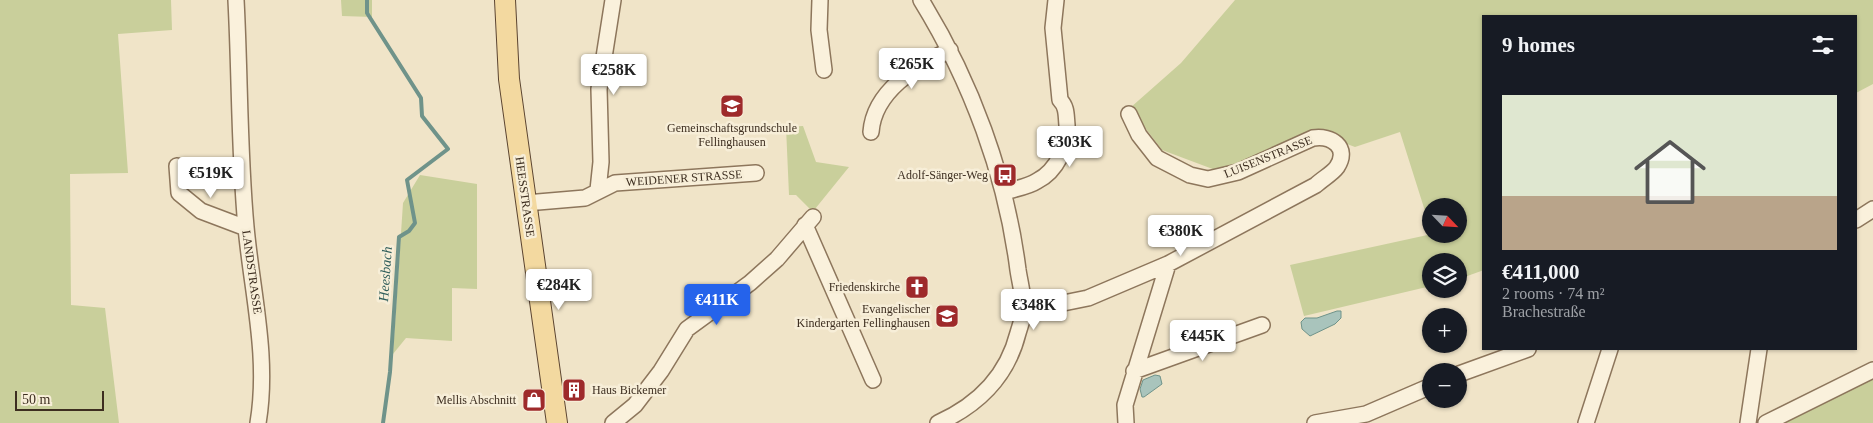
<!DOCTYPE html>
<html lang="en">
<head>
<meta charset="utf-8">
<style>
	body { margin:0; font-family:Georgia,serif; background:#20242c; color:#f1f3f6; height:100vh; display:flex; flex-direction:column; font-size:19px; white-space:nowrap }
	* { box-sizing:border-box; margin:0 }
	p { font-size:16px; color:#9ea1a6 }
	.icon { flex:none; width:28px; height:28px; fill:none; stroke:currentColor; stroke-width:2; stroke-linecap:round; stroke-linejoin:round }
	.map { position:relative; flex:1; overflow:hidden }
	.sheet { position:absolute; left:1482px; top:15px; width:375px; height:335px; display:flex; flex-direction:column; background:#171b24; border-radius:0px; box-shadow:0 1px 4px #0004 }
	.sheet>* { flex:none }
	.needle { width:32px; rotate:115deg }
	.controls { position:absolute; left:1422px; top:198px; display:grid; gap:10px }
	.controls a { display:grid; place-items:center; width:45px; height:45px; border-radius:50%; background:#171b24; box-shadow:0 1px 4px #0004; font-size:25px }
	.scale { position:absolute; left:15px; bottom:12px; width:89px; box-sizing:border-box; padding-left:5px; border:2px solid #3d2e20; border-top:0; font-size:14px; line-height:18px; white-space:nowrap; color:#3d2e20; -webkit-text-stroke:4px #f7eed8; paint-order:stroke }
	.price { position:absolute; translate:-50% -42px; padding:0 11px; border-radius:5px; background:#fff; color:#222; font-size:16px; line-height:32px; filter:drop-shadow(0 1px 2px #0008) }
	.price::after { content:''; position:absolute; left:50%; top:30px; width:15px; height:11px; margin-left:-8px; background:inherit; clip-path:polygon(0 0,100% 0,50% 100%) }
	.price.selected { background:#2563eb; color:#fff }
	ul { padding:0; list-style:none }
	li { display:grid; align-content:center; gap:10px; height:265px; padding:0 20px }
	li span { display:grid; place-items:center; height:155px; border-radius:0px; color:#555 }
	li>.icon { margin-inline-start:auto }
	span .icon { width:90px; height:90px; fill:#fffc; stroke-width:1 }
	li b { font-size:21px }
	h2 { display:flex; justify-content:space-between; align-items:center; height:60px; padding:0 20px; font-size:21px }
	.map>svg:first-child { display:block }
</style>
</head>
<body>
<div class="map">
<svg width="1873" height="423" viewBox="0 0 1873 423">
	<rect width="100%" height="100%" fill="#f0e4c8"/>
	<path fill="#c9cf9b" d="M 0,0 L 171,0 L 172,30 L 118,34 L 128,173 L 70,174 L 71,305 L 105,308 L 119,423 L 0,423 Z
		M 341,0 L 372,0 L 372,17 L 342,16 Z
		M 1235,0 L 1873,0 L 1873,84 L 1856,93 L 1856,16 L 1484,16 L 1484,270 L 1459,279 L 1459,261 L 1431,261 L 1431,286 L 1304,316 L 1290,265 L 1432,234 L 1459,234 L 1459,206 L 1431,206 L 1431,230 L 1400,132 L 1355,147 L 1331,138 L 1218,171 L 1162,150 L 1130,108 L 1181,63 Z
		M 803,126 L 816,162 L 849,167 L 815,209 L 810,209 L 796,195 L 789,195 L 786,127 Z
		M 420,175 L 477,184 L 477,289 L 452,288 L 452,341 L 406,338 L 393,354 L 403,203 Z
		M 1873,373 L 1873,423 L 1774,423 Z"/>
	<path fill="#a9c4bc" stroke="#6f938a" d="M 1337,311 L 1341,311 L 1341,318 L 1335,324 L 1310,336 L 1302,329 L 1301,322 L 1305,318 L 1317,318 Z
		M 1155,375 L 1160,376 L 1162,384 L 1144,397 L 1142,397 L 1140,389 L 1143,380 Z"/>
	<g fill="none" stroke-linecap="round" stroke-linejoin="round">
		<path stroke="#6f938a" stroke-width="4" d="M 367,0 L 367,13 L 421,98 L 422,116 L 448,149 L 407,180 L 415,223 L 409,231 L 399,237 L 390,372 L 383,423"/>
		<g stroke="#8d765c" stroke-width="18">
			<path id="minor" d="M 236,0 C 240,76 239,152 246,227 C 252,293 269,357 258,423
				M 820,0 L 819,30 L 824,70
				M 921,0 C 971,81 1006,175 1018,270 C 1020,283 1024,298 1024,311 C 1023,318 1020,326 1018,333 C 1007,377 978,405 938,423
				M 1129,114 L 1139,135 L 1157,158 L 1190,175 L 1208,179 L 1238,172 L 1313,138 C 1331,135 1350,147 1337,167 C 1332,174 1322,179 1316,185 L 1168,264
				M 871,132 C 874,91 916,66 950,50
				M 177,166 L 179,193 L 201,211 L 246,228
				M 598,190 L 601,162 L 599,89 L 613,0
				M 1004,192 C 1014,189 1028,187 1037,181 C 1057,171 1068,146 1067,125 C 1066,115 1067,107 1060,100 L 1053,28 L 1056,0
				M 526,203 L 585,198 L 615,183 L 756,173
				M 1856,220 L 1873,209
				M 805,225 L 873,380
				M 1024,311 L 1088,298 L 1168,264 L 1125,405 L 1126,423
				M 1134,371 L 1262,325
				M 1459,374 L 1528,349
				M 613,423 L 635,405 L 661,371 L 687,329 L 750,283 L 777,259 L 813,217
				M 1315,423 L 1366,414 L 1431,386
				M 1586,423 L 1610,349
				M 1748,423 L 1759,349
				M 1766,423 L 1873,370"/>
		</g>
		<g stroke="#5b4430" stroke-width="22">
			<path id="major" d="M 505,0 L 509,79 L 557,423"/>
		</g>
		<use href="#minor" stroke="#faf1dc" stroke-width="15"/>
		<use href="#major" stroke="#f3d9a0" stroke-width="20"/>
	</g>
	<defs>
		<g id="school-square" transform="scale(1.25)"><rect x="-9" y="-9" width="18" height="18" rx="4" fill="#9e2a2b" stroke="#f7eed8"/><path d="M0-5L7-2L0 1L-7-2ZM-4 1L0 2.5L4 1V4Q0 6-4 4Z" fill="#fff"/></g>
		<g id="bus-square" transform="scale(1.25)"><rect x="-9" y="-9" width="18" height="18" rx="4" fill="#9e2a2b" stroke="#f7eed8"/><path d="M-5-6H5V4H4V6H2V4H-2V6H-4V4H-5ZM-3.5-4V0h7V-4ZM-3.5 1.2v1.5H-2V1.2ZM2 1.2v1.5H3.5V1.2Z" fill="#fff"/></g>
		<g id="church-square" transform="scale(1.25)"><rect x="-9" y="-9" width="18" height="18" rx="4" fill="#9e2a2b" stroke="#f7eed8"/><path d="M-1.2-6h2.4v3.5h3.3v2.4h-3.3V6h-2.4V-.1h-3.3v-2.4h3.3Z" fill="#fff"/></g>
		<g id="building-square" transform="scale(1.25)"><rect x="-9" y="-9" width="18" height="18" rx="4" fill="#9e2a2b" stroke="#f7eed8"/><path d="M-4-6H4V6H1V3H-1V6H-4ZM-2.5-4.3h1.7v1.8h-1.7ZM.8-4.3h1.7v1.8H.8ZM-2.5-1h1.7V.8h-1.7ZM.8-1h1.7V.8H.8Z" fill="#fff"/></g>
		<g id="shop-square" transform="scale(1.25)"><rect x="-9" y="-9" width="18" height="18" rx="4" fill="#9e2a2b" stroke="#f7eed8"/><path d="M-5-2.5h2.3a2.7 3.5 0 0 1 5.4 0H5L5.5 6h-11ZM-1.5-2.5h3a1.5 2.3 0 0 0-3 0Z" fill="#fff"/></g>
	</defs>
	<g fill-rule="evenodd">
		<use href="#school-square" x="732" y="106"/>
		<use href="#bus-square" x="1005" y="175"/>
		<use href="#church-square" x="917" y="287"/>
		<use href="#school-square" x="947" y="316"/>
		<use href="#building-square" x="574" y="390"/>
		<use href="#shop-square" x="534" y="400"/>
	</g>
	<g text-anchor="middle" stroke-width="5" stroke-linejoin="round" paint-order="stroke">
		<g font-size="12" fill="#3d2e20" stroke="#f7eed8" text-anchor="end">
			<text x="732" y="132" text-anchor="middle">Gemeinschaftsgrundschule<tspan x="732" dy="14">Fellinghausen</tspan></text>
			<text x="988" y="179">Adolf-Sänger-Weg</text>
			<text x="900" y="291">Friedenskirche</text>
			<text x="930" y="313">Evangelischer<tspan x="930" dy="14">Kindergarten Fellinghausen</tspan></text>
			<text x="592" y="394" text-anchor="start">Haus Bickemer</text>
			<text x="516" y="404">Mellis Abschnitt</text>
		</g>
		<g font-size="12" fill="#3d2e20" stroke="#f7eed8">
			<text transform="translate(1268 157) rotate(-22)" y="4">LUISENSTRASSE</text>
			<text transform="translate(684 178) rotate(-4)" y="4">WEIDENER STRASSE</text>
			<text transform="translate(525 197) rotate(82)" y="4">HEESSTRASSE</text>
			<text transform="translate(252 272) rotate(82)" y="4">LANDSTRASSE</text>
		</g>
		<g font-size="14" font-style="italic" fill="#2f5d5a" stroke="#f7eed8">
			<text transform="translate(385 274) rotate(-86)" y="5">Heesbach</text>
		</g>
	</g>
</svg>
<div class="controls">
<a><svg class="needle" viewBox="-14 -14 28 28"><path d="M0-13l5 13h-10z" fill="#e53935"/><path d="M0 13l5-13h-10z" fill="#9ea1a6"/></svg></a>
<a><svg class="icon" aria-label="layers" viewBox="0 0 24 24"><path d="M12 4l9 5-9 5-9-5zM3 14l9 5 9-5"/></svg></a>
<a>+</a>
<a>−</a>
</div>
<div class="scale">50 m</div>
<b class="price" style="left:912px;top:90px">€265K</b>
<b class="price" style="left:614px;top:96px">€258K</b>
<b class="price" style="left:1070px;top:168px">€303K</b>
<b class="price" style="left:211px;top:199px">€519K</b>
<b class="price" style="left:1181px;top:257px">€380K</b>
<b class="price" style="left:559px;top:311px">€284K</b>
<b class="price selected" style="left:717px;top:326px">€411K</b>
<b class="price" style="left:1034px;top:331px">€348K</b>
<b class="price" style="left:1203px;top:362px">€445K</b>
<section class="sheet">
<h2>9 homes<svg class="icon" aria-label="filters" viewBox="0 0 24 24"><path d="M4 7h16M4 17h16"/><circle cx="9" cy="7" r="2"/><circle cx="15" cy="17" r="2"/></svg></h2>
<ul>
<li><span style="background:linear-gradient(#dfe7d0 65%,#b9a48a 0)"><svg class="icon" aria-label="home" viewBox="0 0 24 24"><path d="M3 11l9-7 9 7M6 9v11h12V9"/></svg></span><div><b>€411,000</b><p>2 rooms · 74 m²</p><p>Brachestraße</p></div></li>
</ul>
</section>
</div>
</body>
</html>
